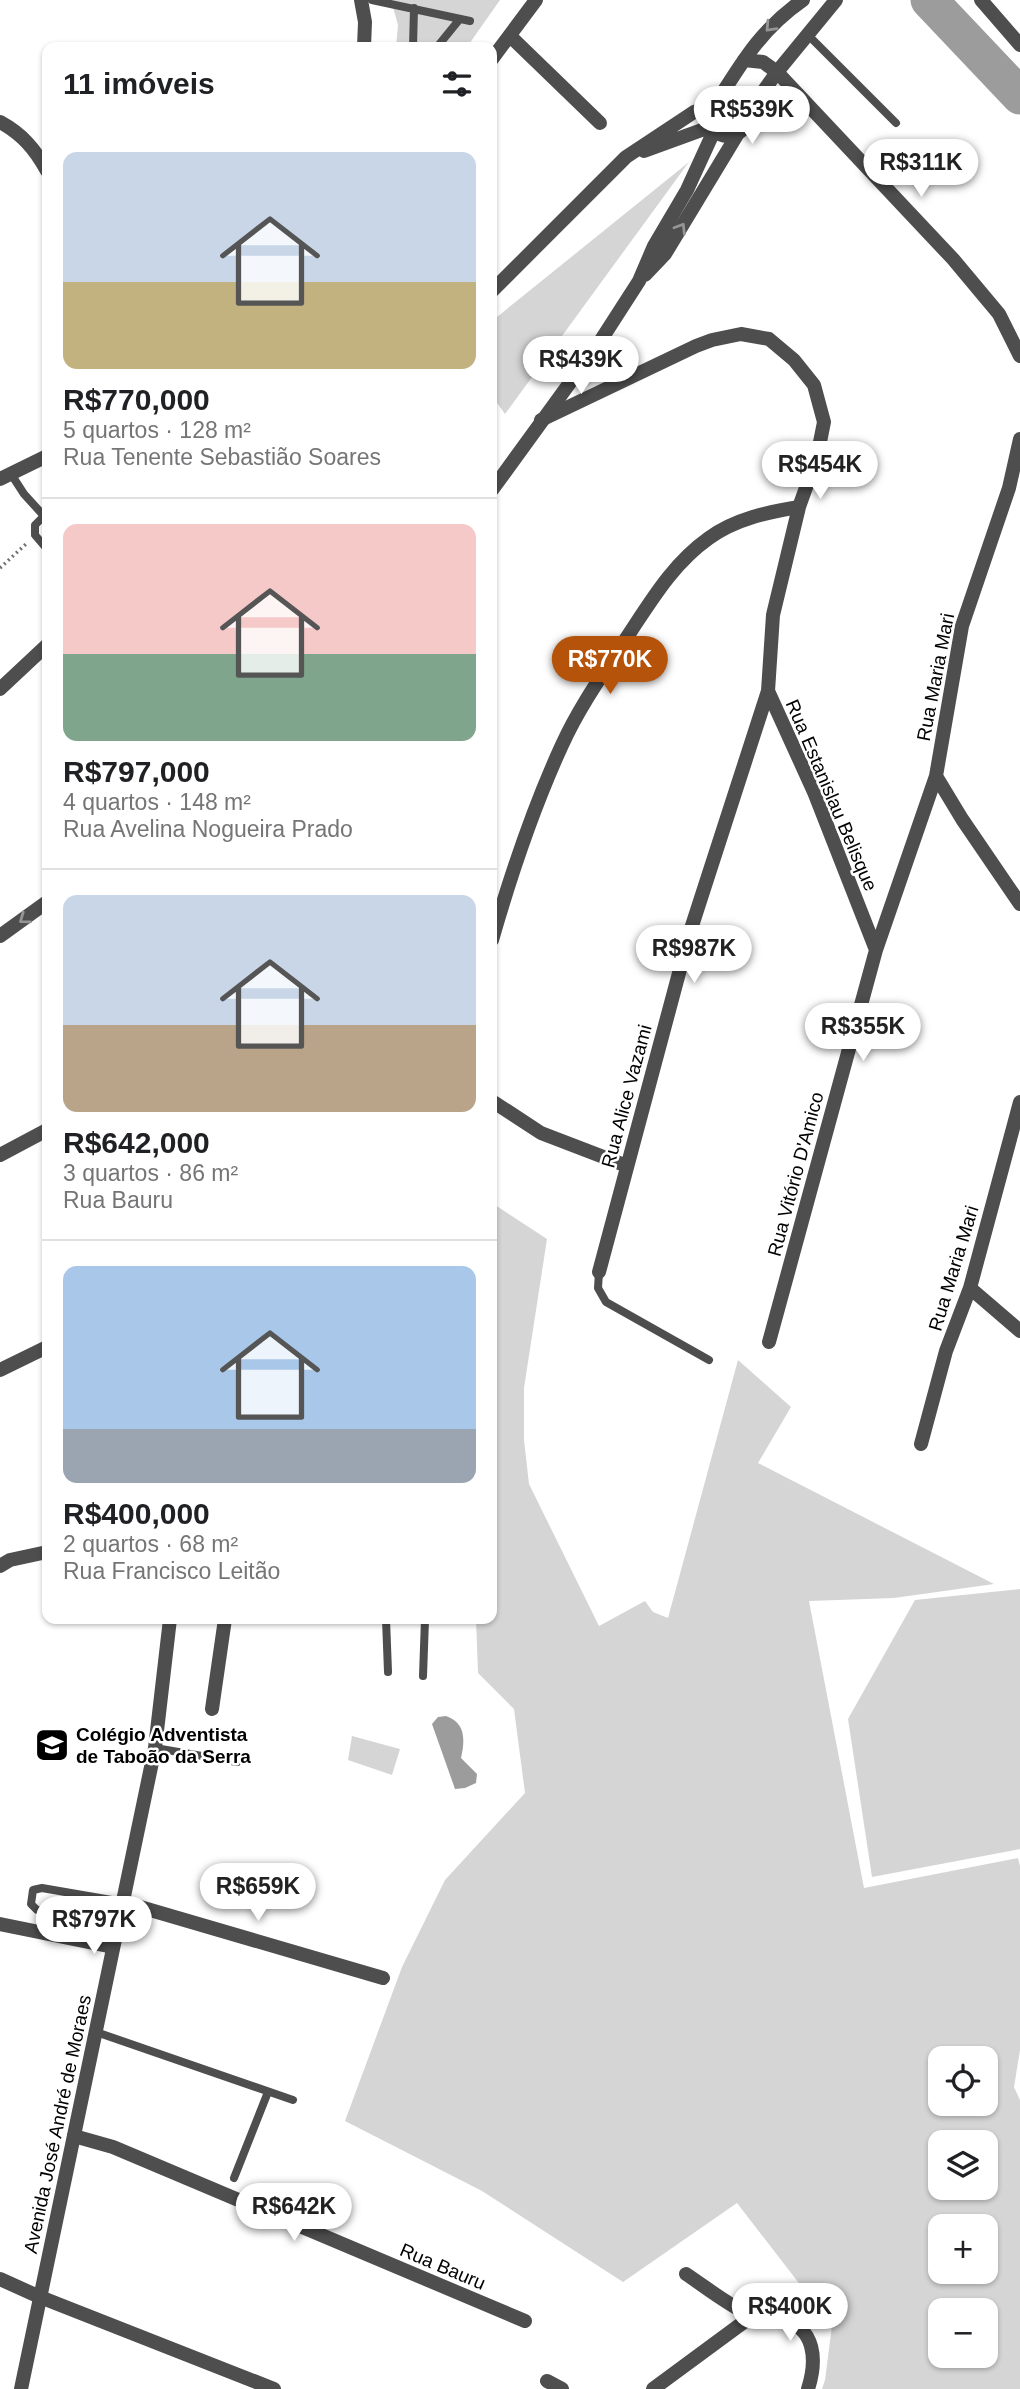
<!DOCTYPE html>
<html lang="pt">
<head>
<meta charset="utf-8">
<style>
	body { margin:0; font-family:Helvetica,sans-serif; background:#f6f6f6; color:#202124; height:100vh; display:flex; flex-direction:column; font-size:26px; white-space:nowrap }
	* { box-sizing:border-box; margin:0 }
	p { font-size:23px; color:#757577 }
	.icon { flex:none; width:38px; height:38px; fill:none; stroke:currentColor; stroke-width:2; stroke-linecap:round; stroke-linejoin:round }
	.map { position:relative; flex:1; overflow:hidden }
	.panel { position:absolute; left:42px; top:42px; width:455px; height:1582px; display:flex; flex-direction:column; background:#fff; border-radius:14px; box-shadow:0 2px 5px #0004 }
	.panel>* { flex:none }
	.buttons { position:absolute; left:928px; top:2046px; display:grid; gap:14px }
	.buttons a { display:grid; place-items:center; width:70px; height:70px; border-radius:14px; background:#fff; box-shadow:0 2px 5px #0004; font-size:35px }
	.price { position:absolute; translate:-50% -60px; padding:0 16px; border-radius:24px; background:#fff; color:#222; font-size:23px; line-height:46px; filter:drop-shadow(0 2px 4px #0008) }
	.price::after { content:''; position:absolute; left:50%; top:42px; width:21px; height:16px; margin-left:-10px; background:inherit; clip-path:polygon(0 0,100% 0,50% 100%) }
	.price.on { background:#b45309; color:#fff }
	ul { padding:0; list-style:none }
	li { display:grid; align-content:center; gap:14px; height:371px; padding:0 21px }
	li+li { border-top:2px solid #e0e0e0 }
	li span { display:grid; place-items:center; height:217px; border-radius:14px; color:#555 }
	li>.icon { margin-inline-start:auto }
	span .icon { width:126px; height:126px; fill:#fffc; stroke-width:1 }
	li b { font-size:30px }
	h2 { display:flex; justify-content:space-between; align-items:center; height:84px; padding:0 21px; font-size:30px }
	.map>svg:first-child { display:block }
</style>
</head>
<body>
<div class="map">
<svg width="1020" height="2389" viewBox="0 0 1020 2389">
	<rect width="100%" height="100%" fill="#fff"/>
	<path fill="#d5d5d5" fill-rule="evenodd" d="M 391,0 L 500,0 L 467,47 L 396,47 L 398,25 Z
		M 689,162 L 505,414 L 492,396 L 492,321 Z
		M 492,1203 L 547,1239 L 524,1388 L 524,1440 L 529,1484 L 599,1626 L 645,1601 L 653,1612 L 668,1618 L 738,1360 L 791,1407 L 758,1463 L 994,1584 L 894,1598 L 809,1601 L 864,1888 L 1018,1858 L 1020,1866 L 1020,2050 L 1014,2087 L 1020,2100 L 1020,2389 L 822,2389 L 825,2380 L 832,2326 L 737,2203 L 623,2282 L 482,2191 L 345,2121 L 402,1967 L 445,1880 L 525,1793 L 514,1709 L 478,1673 L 476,1619 L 492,1619 ZM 985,2058 L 985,2104 L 940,2104 L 940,2058 ZM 940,2142 L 985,2142 L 985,2188 L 940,2188 ZM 985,2226 L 985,2272 L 940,2272 L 940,2226 ZM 985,2310 L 985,2356 L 940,2356 L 940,2310 Z
		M 1020,1589 L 1020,1849 L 872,1877 L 848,1719 L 915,1600 Z
		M 352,1736 L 400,1749 L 392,1775 L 348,1760 Z"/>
	<path fill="#9c9c9c" d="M 446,1716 C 466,1723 465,1740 461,1758 L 477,1774 L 476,1783 L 465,1788 L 455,1789 L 432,1724 L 438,1717 Z"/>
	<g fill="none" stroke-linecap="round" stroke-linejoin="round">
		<path stroke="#9c9c9c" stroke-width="37" d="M 929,0 L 1020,96"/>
		<path stroke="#707070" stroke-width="3.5" stroke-dasharray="2 3.5" stroke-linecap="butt" d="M 0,568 L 26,544"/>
		<path stroke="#4e4e4e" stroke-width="8" d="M 372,0 L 470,21
			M 808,35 L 896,123
			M 413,47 L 414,8
			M 437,47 L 459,20
			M 11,474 L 24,494 L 44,516
			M 47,513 L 35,525 L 35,535 L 47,549
			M 599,1272 L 598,1288 L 606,1302 L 709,1360
			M 386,1619 L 388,1672
			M 423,1676 L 425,1619
			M 155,1748 L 237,1762
			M 118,1924 L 37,1910 L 31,1904 L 33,1890 L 42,1888 L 123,1902
			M 96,2032 L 293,2100
			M 234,2178 L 268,2092"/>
		<path stroke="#4e4e4e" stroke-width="14" d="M 510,36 L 600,123
			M 492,59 L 536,0
			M 777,72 L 953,259 L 999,314 L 1020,356
			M 0,122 C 22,134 35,149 47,171
			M 541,420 L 696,346 L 712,340 L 741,334 L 769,339 L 794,360 L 814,385 L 824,422 L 817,457 L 799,507 L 773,615 L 768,691 L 814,792 L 876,950
			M 1020,439 L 1009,488 L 962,626 L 936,776 L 962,819 L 1020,904
			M 0,479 L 47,456
			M 0,689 L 47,645
			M 0,936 L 47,902
			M 492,940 C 511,874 533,808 562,745 C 580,705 607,668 631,631 C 654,596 675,562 709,538 C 735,519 768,512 799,507
			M 492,1101 L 541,1133 L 627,1166
			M 599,1272 L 690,932 L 768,691
			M 970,1288 L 1020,1331
			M 769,1342 L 876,950 L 936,776
			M 0,1370 L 47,1347
			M 921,1444 L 946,1351 L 970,1288 L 1020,1102
			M 0,1566 L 10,1560 L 47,1552
			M 212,1709 L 225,1619
			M 123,1902 L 383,1978
			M 0,1924 L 113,1947
			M 74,2136 L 113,2147 L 525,2321
			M 686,2274 C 707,2288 728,2305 750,2315 C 759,2319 772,2317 782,2320 C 816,2327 817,2361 808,2389
			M 0,2279 L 40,2297 L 274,2389
			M 547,2381 L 562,2389
			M 653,2389 L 752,2316"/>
		<path stroke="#4e4e4e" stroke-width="14" d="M 361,0 L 365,22 L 364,47
			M 981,0 L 1020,45
			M 744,60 L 763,62 L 777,72
			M708 116a20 20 0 1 1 40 0a20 20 0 1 1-40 0Z
			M 720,97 C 745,57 764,27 803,0
			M 748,113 L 777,72 L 836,0
			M 644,151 L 710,127
			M 645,275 L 665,254 L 737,135
			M 492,291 L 626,157 L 694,112 L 710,106
			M 492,490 L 601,340 L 639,281 L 654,246 L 687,190 L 714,131
			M 0,1155 L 47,1130
			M 21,2389 L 155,1748 L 170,1619"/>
	</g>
	<defs><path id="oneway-chevron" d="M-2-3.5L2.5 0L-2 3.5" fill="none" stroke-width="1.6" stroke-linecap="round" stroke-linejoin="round" transform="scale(1.75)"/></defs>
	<g stroke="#959595">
		<use href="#oneway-chevron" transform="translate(770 27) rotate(133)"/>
		<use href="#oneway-chevron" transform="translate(681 228) rotate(-58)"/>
		<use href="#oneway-chevron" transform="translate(24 919) rotate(144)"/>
	</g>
	<defs>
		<g id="school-square" transform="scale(1.75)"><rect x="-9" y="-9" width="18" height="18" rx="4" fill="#000" stroke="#fff"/><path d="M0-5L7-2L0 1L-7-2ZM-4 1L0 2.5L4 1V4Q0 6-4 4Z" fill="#fff"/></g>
	</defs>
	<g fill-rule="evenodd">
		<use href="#school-square" x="52" y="1745"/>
	</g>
	<g text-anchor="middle" stroke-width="5" stroke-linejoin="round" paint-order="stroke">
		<g font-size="19" fill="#000" stroke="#fff">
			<text transform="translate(935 677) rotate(-79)" y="7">Rua Maria Mari</text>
			<text transform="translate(832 795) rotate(67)" y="7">Rua Estanislau Belisque</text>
			<text transform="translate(626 1096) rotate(-75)" y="7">Rua Alice Vazami</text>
			<text transform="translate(795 1174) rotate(-75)" y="7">Rua Vitório D'Amico</text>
			<text transform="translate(953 1268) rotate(-73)" y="7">Rua Maria Mari</text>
			<text transform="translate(57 2124) rotate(-78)" y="7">Avenida José André de Moraes</text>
			<text transform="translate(443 2266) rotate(23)" y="7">Rua Bauru</text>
		</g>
		<g font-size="19" font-weight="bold" fill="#000" stroke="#fff" text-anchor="start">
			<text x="76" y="1741">Colégio Adventista<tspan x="76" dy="22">de Taboão da Serra</tspan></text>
		</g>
	</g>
</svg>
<div class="buttons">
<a><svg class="icon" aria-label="locate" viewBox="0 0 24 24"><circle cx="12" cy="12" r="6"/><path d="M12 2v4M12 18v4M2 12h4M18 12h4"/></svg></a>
<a><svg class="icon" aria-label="layers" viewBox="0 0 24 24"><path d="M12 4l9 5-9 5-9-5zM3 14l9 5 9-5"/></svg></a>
<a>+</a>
<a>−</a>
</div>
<b class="price" style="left:752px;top:146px">R$539K</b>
<b class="price" style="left:921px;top:199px">R$311K</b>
<b class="price" style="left:581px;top:396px">R$439K</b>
<b class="price" style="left:820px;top:501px">R$454K</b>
<b class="price on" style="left:610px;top:696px">R$770K</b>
<b class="price" style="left:694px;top:985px">R$987K</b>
<b class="price" style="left:863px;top:1063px">R$355K</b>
<b class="price" style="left:258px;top:1923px">R$659K</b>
<b class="price" style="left:94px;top:1956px">R$797K</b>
<b class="price" style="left:294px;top:2243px">R$642K</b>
<b class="price" style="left:790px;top:2343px">R$400K</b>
<section class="panel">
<h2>11 imóveis<svg class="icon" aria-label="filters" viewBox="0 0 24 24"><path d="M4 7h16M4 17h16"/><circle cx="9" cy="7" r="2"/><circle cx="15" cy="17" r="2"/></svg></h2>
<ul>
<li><span style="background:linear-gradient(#c9d6e8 60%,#c2b280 0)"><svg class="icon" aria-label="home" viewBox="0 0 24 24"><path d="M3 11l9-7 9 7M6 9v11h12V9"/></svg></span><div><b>R$770,000</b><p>5 quartos · 128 m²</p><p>Rua Tenente Sebastião Soares</p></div></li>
<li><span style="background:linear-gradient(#f6c9c9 60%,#7fa58c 0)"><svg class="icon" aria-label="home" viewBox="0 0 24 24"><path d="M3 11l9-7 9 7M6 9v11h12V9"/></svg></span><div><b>R$797,000</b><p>4 quartos · 148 m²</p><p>Rua Avelina Nogueira Prado</p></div></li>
<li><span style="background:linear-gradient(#c9d6e8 60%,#b9a48a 0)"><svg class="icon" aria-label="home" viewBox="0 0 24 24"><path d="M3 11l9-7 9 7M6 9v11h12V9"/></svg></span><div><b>R$642,000</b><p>3 quartos · 86 m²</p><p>Rua Bauru</p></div></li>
<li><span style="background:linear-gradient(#a9c7e8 75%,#9aa5b1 0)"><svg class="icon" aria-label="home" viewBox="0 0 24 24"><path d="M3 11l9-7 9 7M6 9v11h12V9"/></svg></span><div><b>R$400,000</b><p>2 quartos · 68 m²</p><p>Rua Francisco Leitão</p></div></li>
</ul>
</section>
</div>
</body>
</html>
